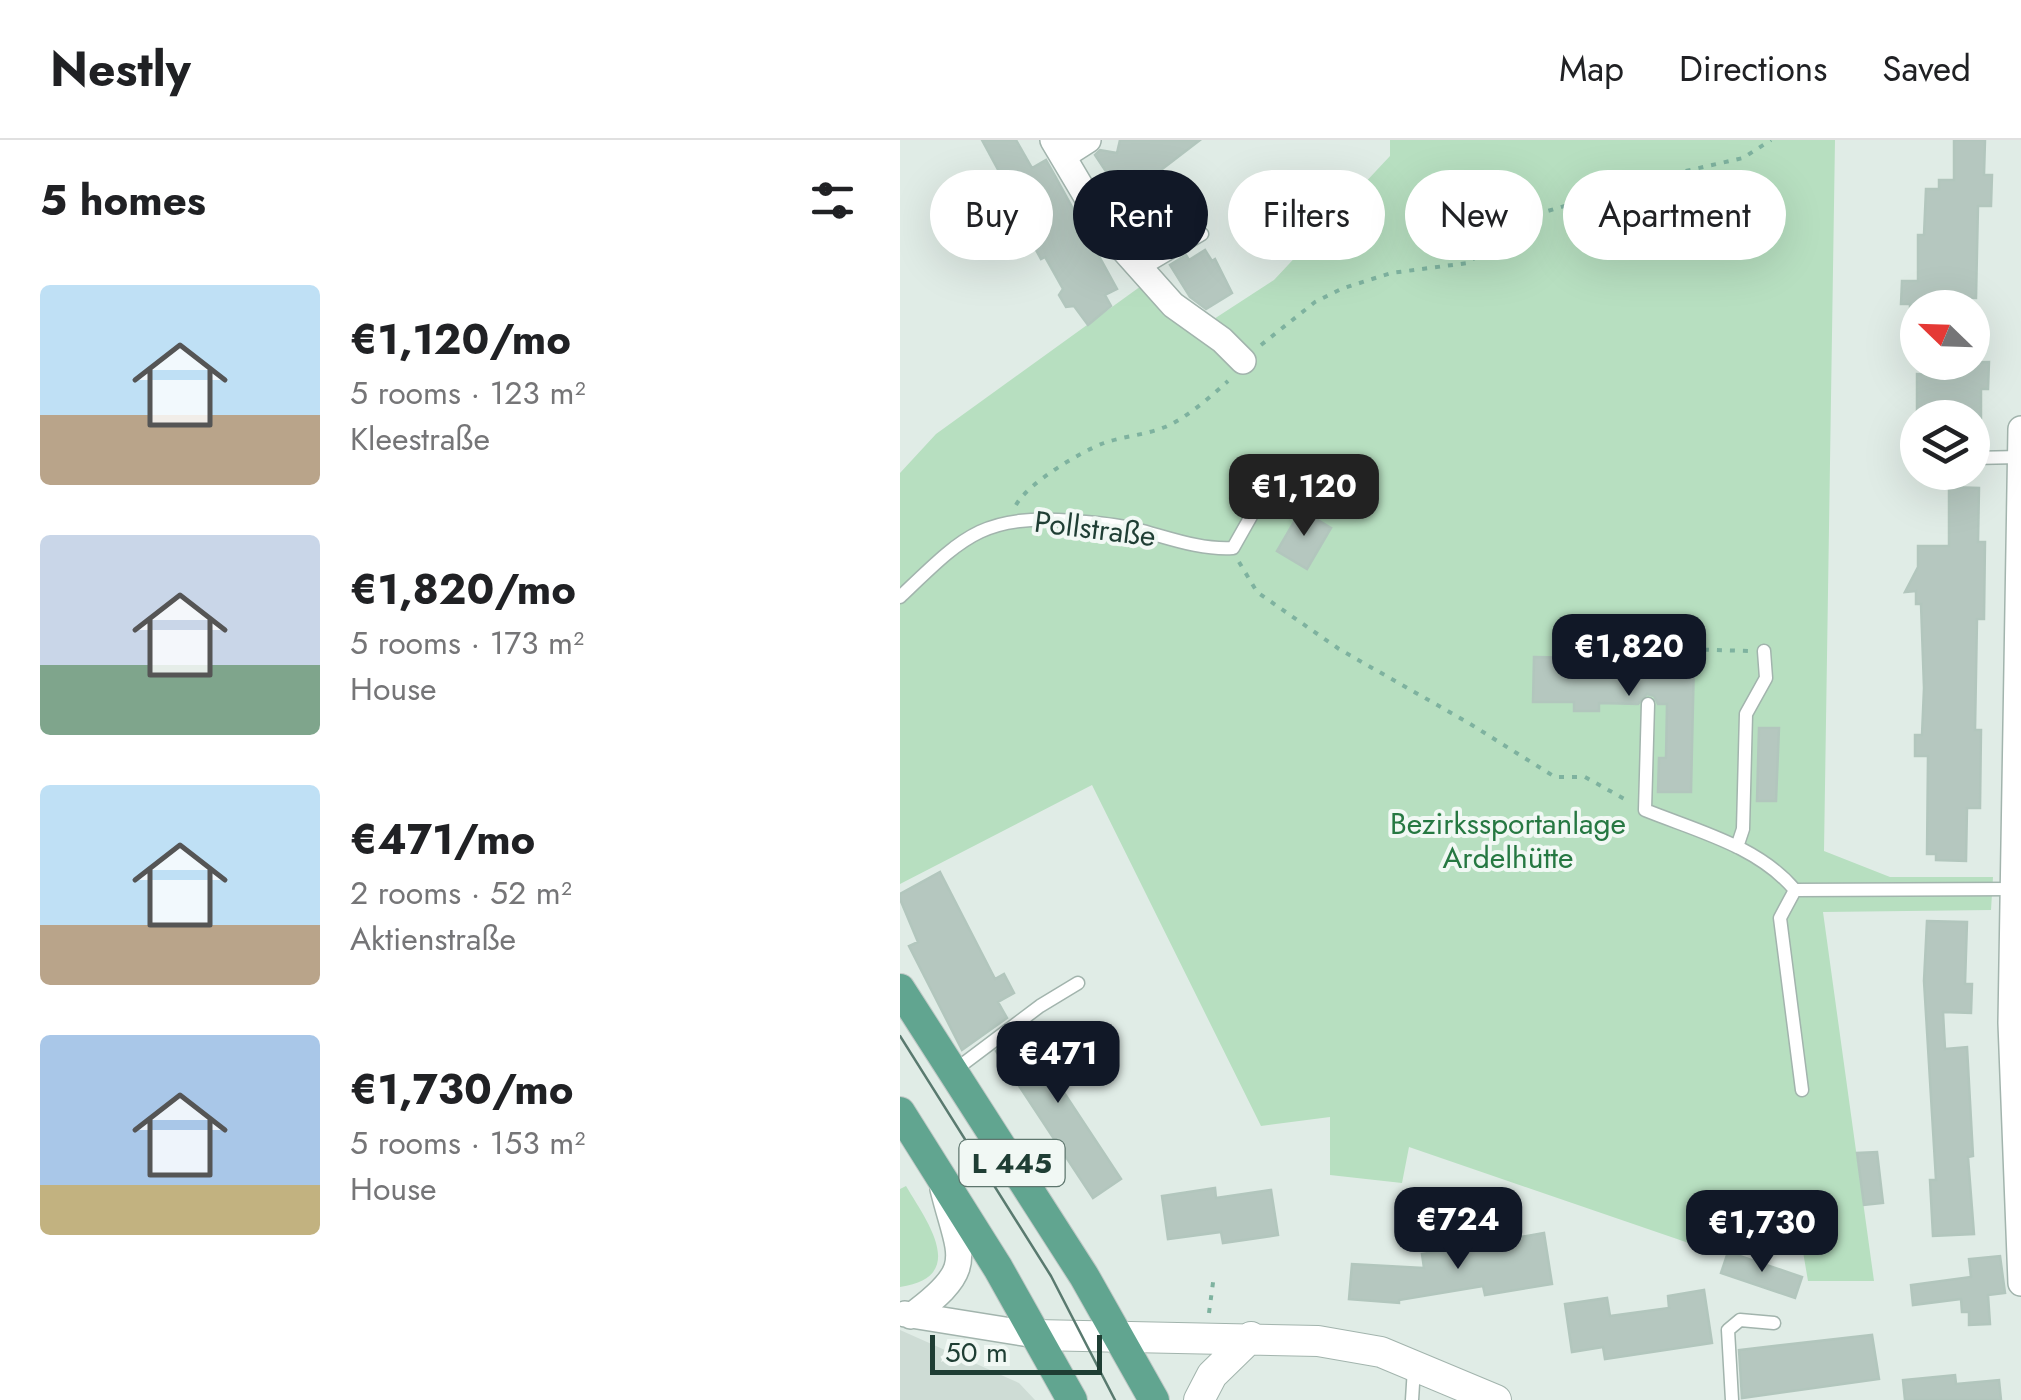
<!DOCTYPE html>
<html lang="en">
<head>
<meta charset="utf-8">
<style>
	body { margin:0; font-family:Jost,sans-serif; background:#f2f2f2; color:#202124; height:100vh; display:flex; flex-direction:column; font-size:38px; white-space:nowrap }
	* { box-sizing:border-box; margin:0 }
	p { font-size:32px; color:#757577 }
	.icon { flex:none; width:55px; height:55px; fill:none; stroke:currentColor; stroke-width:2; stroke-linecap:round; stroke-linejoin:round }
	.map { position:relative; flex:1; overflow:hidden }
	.side { display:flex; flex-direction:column; background:#fff; width:900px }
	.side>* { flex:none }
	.banner { position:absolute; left:30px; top:30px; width:940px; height:90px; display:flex; gap:20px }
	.needle { width:65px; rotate:293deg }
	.tools { position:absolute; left:1000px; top:150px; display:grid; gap:20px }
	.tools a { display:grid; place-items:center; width:90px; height:90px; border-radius:50%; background:#fff; box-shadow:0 10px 40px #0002; font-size:50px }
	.scale { position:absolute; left:30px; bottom:25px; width:172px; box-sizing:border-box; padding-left:10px; border:5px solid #1f3e34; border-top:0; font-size:28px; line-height:35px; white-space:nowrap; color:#1f3e34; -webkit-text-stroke:8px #f1f8f4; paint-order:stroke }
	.price { position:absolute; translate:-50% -85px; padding:0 22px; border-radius:20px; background:#111827; color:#fff; font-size:32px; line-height:65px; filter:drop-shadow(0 2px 5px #0008) }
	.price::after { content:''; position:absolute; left:50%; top:60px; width:30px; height:22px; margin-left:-15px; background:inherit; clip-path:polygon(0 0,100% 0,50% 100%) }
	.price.current { background:#222; color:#fff }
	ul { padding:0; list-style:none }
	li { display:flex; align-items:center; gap:30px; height:250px; padding:0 40px }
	li span { display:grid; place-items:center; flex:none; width:280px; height:200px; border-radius:10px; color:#555 }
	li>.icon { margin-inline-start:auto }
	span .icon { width:120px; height:120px; fill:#fffc; stroke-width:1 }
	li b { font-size:42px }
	h2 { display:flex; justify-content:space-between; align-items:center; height:120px; padding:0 40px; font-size:42px }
	.chip { padding:0 35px; border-radius:45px; background:#fff; box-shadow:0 10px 40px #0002; font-size:35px; line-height:90px }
	.chip.current { background:#111827; color:#fff }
	header { display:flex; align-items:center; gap:60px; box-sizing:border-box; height:140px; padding:0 50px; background:#fff; border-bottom:2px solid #e0e0e0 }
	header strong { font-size:48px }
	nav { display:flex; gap:55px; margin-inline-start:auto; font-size:35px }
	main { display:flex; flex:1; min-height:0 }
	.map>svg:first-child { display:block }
</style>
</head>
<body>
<header>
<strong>Nestly</strong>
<nav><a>Map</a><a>Directions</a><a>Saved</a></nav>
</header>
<main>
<section class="side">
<h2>5 homes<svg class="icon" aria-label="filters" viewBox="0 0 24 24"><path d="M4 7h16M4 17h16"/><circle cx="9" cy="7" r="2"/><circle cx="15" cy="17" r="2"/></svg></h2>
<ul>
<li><span style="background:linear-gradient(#bfe0f5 65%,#b9a48a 0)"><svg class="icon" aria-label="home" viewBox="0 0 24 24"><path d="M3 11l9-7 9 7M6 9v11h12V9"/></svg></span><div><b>€1,120/mo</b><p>5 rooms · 123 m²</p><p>Kleestraße</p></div></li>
<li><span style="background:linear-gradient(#c9d6e8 65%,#7fa58c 0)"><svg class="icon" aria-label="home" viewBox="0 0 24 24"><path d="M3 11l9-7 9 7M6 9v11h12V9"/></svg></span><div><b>€1,820/mo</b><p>5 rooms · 173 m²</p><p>House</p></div></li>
<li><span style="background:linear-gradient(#bfe0f5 70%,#b9a48a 0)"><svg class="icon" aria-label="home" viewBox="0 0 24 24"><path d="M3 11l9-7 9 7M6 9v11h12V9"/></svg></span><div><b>€471/mo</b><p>2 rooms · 52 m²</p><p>Aktienstraße</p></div></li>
<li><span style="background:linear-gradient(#a9c7e8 75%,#c2b280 0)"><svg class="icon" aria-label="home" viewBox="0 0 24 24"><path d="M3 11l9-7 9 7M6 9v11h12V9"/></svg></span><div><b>€1,730/mo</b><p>5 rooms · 153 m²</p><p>House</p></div></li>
</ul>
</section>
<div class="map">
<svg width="1121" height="1260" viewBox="0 0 1121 1260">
	<rect width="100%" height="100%" fill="#e0ece6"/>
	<path fill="#cedcd5" d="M 0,1190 L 119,1243 L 135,1260 L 0,1260 Z"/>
	<path fill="#b7dfc0" d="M 490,0 L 935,0 L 924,711 L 990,737 L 1093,737 L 1091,770 L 923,772 L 974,1141 L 908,1141 L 901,1100 L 812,1111 L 509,1007 L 502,1043 L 430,1035 L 430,977 L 361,986 L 192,645 L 0,744 L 0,333 L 36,294 L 248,141 L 294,192 L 374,140 L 490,16 Z
		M 6,1046 C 26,1080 70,1137 0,1147 L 0,1049 Z"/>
	<path fill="#b5c7bf" stroke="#b2c6bd" stroke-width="2.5" d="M 82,0 L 116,0 L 132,28 L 146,20 L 154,34 L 217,149 L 205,155 L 211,166 L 188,185 L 174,166 L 166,167 L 159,155 L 163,149 L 145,117 L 141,119 L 120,81 L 122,74 Z
		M 220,0 L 300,0 L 257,33 L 285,77 L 267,87 L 275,98 L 249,114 L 218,63 L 216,64 L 202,45 L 211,39 L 195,15 L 200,10 L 217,13 Z
		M 1054,0 L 1085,0 L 1084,35 L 1092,35 L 1091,66 L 1078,66 L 1076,158 L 1037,157 L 1037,168 L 1010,168 L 1010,164 L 1001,164 L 1002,141 L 1018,141 L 1018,95 L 1024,95 L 1026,49 L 1039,49 L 1039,40 L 1054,40 Z
		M 305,110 L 312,121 L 315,119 L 332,153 L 306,169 L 290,157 L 270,125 L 286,115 L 289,120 Z
		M 1089,222 L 1088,249 L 1081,249 L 1081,278 L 1017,278 L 1017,234 L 1036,235 L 1036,223 Z
		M 1049,347 L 1079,348 L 1078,402 L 1085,402 L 1084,479 L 1077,479 L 1075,590 L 1081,590 L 1080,668 L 1067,668 L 1066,721 L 1036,720 L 1036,714 L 1027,714 L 1028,616 L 1015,616 L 1015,595 L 1022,595 L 1024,548 L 1021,464 L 1016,464 L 1016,451 L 1005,452 L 1018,427 L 1018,406 L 1049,406 Z
		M 401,370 L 431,388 L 407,429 L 377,411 Z
		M 634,517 L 794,520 L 791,652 L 758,652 L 759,618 L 766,618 L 767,564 L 758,564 L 754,556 L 747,554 L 738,564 L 699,563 L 699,571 L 674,571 L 674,562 L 633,562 Z
		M 859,588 L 879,588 L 876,661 L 857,661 Z
		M 40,732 L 95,839 L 104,834 L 114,853 L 98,862 L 107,878 L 62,910 L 9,806 L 18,802 L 0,759 L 0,754 Z
		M 1027,781 L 1067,782 L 1065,844 L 1072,844 L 1071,873 L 1043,872 L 1045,909 L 1067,907 L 1073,1016 L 1068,1017 L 1074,1094 L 1033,1096 L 1030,1040 L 1036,1040 L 1024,841 Z
		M 150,889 L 153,893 L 156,890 L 174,918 L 151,933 L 221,1039 L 193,1058 L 96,911 L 117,896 L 121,901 L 134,893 L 137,898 Z
		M 977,1012 L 983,1063 L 964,1065 L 957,1013 Z
		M 315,1048 L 316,1058 L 371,1050 L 378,1095 L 323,1103 L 321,1092 L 268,1099 L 262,1056 Z
		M 644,1093 L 652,1144 L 585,1155 L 583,1146 L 499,1160 L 499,1163 L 449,1159 L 452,1124 L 524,1128 L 522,1114 Z
		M 828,1112 L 902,1137 L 895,1158 L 821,1133 Z
		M 1100,1116 L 1105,1153 L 1088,1155 L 1090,1184 L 1069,1185 L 1069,1172 L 1062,1172 L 1061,1159 L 1013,1165 L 1011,1145 L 1071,1137 L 1069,1119 Z
		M 804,1150 L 812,1203 L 705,1219 L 703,1207 L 672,1212 L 665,1164 L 707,1158 L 710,1176 L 769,1168 L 768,1156 Z
		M 972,1195 L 979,1239 L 842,1258 L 839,1210 Z
		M 1055,1235 L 1056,1244 L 1099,1240 L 1101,1260 L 1005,1260 L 1003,1240 Z"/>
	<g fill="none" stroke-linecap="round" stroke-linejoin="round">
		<g stroke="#a2b4ad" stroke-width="15">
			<path id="service" d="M 241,130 L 302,94
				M 1072,318 L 1120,317
				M 0,457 C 64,396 82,374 174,381 C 195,383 215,384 235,389 C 267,397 299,410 333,408 L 367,348
				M 748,564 L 745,670 C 797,691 858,706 895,750
				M 837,707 L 843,689 L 846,574 L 866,538 L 864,511
				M 55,930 L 140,866 L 178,843
				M 902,950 L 880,778 L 895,750 L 1114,749
				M 512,1260 L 514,1228
				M 832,1260 L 828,1190 L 840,1180 L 874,1183"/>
		</g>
		<g stroke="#a2b4ad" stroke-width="28">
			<path id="minor" d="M 153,0 L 207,91 L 273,165 L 322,200 L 343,221
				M 163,16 L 188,0
				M 1121,289 L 1111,883 L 1121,1143
				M 5,1174 L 136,1195
				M 11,1176 C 78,1127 60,1118 43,1049"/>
		</g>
		<g stroke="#a2b4ad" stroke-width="32">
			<path id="tertiary" d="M 136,1195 L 418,1201 L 481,1212 L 596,1260
				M 299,1260 L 312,1235 L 351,1197"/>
		</g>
		<g stroke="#c0c9c6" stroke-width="32">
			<path id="primary" d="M 0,849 L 184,1136 L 254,1260
				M 0,972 L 98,1128 L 172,1260"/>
		</g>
		<path stroke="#7eb29f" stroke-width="4" stroke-dasharray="5 8" stroke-linecap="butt" d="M 361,205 L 415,162 L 441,149 L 491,133 L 568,123 L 622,81 L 641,73 L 768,35 L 843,18 L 871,0
			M 116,365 C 128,343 180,312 204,303 C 224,296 246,295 265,287 C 288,277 309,258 328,241
			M 339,422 L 357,452 L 439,509 L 567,582 L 655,637 L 685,637 L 728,661
			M 749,519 L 750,508 L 849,511
			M 309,1173 L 314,1135"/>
		<use href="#service" stroke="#fff" stroke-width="12"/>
		<use href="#minor" stroke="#fff" stroke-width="25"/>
		<use href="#tertiary" stroke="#fff" stroke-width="30"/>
		<use href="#primary" stroke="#61a590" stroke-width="30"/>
		<path stroke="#597a6f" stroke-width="2.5" d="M 0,896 L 151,1136 L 215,1260"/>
	</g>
	<g text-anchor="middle" stroke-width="8" stroke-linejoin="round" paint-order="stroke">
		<rect fill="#f1f8f4" stroke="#5e766e" stroke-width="2.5" x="59.5" y="1000" width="105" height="46" rx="8"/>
		<g font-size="28" font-weight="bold" fill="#1f3e34">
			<text x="112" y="1033">L 445</text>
		</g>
		<g font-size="30" fill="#1f3e34" stroke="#f1f8f4">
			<text transform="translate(195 389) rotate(7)" y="10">Pollstraße</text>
		</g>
		<g font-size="30" fill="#267842" stroke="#f1f8f4">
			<text x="608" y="694">Bezirkssportanlage<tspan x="608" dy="34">Ardelhütte</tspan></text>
		</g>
	</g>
</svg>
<div class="tools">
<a><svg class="needle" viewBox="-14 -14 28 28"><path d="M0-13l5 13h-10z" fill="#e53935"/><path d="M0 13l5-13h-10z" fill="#757577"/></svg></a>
<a><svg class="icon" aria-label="layers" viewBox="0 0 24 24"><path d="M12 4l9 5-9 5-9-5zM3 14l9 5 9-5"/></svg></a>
</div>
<div class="scale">50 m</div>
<b class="price current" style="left:404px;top:399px">€1,120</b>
<b class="price" style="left:729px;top:559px">€1,820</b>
<b class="price" style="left:158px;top:966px">€471</b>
<b class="price" style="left:558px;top:1132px">€724</b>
<b class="price" style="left:862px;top:1135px">€1,730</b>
<div class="banner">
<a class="chip">Buy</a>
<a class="chip current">Rent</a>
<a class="chip">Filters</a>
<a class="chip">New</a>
<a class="chip">Apartment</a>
</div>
</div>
</main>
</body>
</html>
